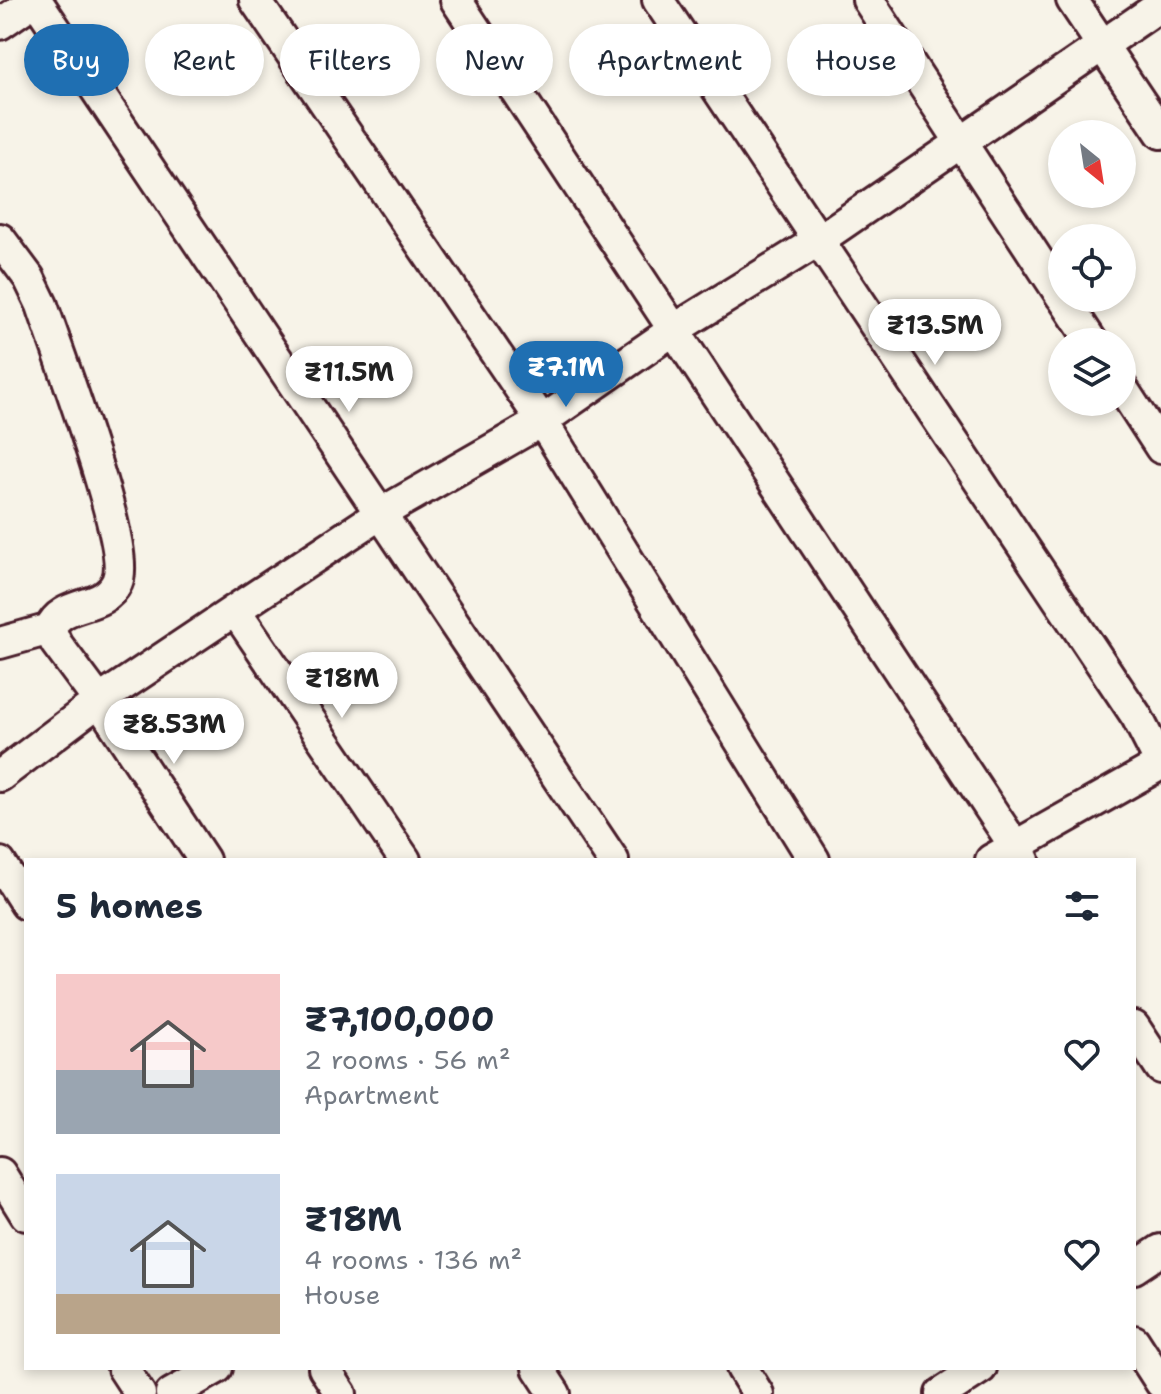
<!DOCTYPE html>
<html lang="en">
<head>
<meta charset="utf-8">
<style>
	body { margin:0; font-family:"Shantell Sans",sans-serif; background:#f2f2f3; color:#1f2937; height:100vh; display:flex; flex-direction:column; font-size:30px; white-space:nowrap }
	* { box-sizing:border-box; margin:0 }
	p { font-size:26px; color:#747a83 }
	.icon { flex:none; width:44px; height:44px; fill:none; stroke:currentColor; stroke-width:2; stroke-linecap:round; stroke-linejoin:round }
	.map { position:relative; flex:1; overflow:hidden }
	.drawer { position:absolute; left:24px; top:858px; width:1112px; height:512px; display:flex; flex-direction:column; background:#fff; border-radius:0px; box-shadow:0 4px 12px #0003 }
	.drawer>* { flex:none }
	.top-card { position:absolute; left:24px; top:24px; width:1114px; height:72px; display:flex; gap:16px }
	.needle { width:52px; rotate:150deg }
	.controls { position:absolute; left:1048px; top:120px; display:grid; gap:16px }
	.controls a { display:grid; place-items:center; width:88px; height:88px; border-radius:50%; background:#fff; box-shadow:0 4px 12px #0003; font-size:40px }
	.price { position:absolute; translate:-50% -68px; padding:0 18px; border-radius:28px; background:#fff; color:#222; font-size:26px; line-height:52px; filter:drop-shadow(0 2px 4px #0008) }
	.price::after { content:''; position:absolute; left:50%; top:48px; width:24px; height:18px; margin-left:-12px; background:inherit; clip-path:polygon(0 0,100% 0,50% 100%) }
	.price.current { background:#1f6fb2; color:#fff }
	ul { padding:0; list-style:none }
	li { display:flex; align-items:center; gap:24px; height:200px; padding:0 32px }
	li span { display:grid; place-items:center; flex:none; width:224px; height:160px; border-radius:0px; color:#555 }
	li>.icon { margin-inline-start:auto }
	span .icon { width:96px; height:96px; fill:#fffc; stroke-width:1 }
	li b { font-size:34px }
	h2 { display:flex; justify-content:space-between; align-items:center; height:96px; padding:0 32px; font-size:34px }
	.pill { padding:0 28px; border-radius:36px; background:#fff; box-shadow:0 4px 12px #0003; font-size:28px; line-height:72px }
	.pill.current { background:#1f6fb2; color:#fff }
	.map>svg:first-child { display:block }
</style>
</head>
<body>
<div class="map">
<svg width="1161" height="1394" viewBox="0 0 1161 1394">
	<rect width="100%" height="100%" fill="#f7f3e8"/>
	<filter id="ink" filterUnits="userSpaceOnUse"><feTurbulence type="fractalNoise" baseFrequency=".0125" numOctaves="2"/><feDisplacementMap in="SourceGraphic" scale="16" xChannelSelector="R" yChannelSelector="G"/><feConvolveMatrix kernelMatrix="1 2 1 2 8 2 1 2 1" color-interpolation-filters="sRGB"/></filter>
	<g filter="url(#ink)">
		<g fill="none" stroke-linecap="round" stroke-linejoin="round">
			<g stroke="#4a1f2b" stroke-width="36">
				<path id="street" d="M 36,0 L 613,860
					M 255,0 L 542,421 L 814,860
					M 456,0 L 1024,860
					M 658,0 L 1137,717 L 1161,764
					M 868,0 L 1062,297
					M 1072,0 L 1161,133
					M 0,24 L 35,0
					M 0,239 L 29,278 L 42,305 C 57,351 133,548 117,582 C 103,612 62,599 50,629 L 56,643 L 99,701 L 204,860
					M 1063,298 L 1092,342
					M 1122,388 L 1161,448
					M 235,610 L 405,860
					M 0,643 L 50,629
					M 0,776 L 99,701 L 235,610 L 383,512 L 542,421 L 675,329 L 819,240 L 1161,5
					M 991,860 L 1161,764
					M 0,863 L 26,904
					M 1134,1027 L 1161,1068
					M 0,1173 L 26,1215
					M 1134,1268 L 1161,1250
					M 1134,1341 L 1161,1383
					M 123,1368 L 140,1394
					M 324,1368 L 341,1394
					M 538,1368 L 555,1394
					M 742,1368 L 758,1394
					M 171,1394 L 217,1368
					M 941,1394 L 981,1368"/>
			</g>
			<use href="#street" stroke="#f7f3e8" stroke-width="30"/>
		</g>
	</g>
</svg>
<div class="controls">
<a><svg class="needle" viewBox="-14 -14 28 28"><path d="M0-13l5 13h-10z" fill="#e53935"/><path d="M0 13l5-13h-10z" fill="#747a83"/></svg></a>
<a><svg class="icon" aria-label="locate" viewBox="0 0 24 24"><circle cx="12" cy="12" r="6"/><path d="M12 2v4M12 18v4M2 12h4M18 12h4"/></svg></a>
<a><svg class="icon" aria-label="layers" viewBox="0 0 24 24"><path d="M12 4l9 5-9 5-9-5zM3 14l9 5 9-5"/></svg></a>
</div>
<b class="price" style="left:935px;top:367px">₹13.5M</b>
<b class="price current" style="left:566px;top:409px">₹7.1M</b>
<b class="price" style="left:349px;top:414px">₹11.5M</b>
<b class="price" style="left:342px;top:720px">₹18M</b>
<b class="price" style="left:174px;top:766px">₹8.53M</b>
<div class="top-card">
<a class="pill current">Buy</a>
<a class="pill">Rent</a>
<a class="pill">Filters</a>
<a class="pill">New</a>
<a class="pill">Apartment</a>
<a class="pill">House</a>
</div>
<section class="drawer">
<h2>5 homes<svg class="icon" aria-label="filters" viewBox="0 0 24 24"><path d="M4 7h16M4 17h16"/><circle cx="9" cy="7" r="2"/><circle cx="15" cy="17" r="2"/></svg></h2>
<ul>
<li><span style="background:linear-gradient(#f6c9c9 60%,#9aa5b1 0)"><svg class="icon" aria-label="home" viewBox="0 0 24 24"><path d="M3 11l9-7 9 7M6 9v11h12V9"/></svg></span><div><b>₹7,100,000</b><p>2 rooms · 56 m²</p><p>Apartment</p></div><svg class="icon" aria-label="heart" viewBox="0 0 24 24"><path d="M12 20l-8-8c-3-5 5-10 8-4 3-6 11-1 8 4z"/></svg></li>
<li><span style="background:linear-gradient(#c9d6e8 75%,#b9a48a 0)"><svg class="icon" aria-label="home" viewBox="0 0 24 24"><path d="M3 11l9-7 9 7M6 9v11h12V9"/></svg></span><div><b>₹18M</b><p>4 rooms · 136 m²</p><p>House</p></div><svg class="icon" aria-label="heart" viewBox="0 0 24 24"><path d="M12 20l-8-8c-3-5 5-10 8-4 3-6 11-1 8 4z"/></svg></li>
</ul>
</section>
</div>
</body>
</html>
